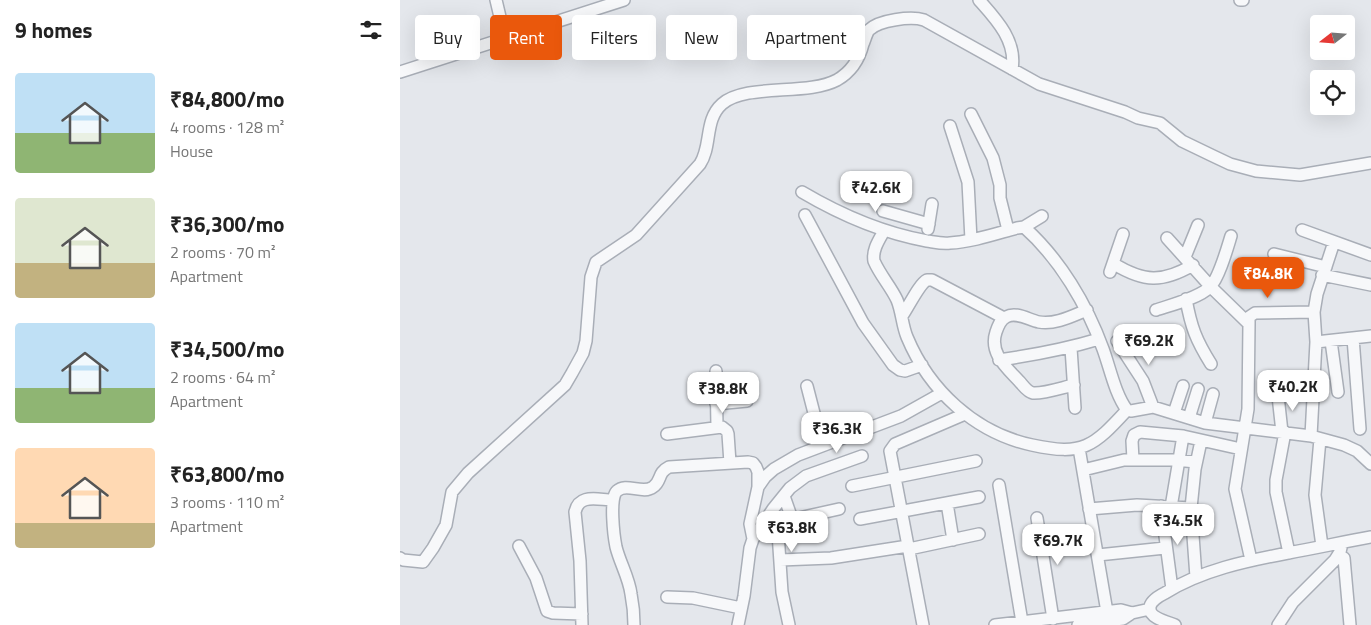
<!DOCTYPE html>
<html lang="en">
<head>
<meta charset="utf-8">
<style>
	body { margin:0; font-family:"Titillium Web",sans-serif; background:#f6f6f6; color:#222; height:100vh; display:flex; flex-direction:column; font-size:19px; white-space:nowrap }
	* { box-sizing:border-box; margin:0 }
	p { font-size:16px; color:#767676 }
	.icon { flex:none; width:28px; height:28px; fill:none; stroke:currentColor; stroke-width:2; stroke-linecap:round; stroke-linejoin:round }
	.map { position:relative; flex:1; overflow:hidden }
	.side { display:flex; flex-direction:column; background:#fff; width:400px }
	.side>* { flex:none }
	.hud { position:absolute; left:15px; top:15px; width:475px; height:45px; display:flex; gap:10px }
	.needle { width:32px; rotate:253deg }
	.buttons { position:absolute; left:910px; top:15px; display:grid; gap:10px }
	.buttons a { display:grid; place-items:center; width:45px; height:45px; border-radius:5px; background:#fff; box-shadow:0 5px 20px #0002; font-size:25px }
	.price { position:absolute; translate:-50% -42px; padding:0 11px; border-radius:10px; background:#fff; color:#222; font-size:16px; line-height:32px; filter:drop-shadow(0 1px 2px #0008) }
	.price::after { content:''; position:absolute; left:50%; top:30px; width:15px; height:11px; margin-left:-8px; background:inherit; clip-path:polygon(0 0,100% 0,50% 100%) }
	.price.active { background:#ea580c; color:#fff }
	ul { padding:0; list-style:none }
	li { display:flex; align-items:center; gap:15px; height:125px; padding:0 15px }
	li span { display:grid; place-items:center; flex:none; width:140px; height:100px; border-radius:5px; color:#555 }
	li>.icon { margin-inline-start:auto }
	span .icon { width:60px; height:60px; fill:#fffc; stroke-width:1 }
	li b { font-size:21px }
	h2 { display:flex; justify-content:space-between; align-items:center; height:60px; padding:0 15px; font-size:21px }
	.tag { padding:0 18px; border-radius:5px; background:#fff; box-shadow:0 5px 20px #0002; font-size:18px; line-height:45px }
	.tag.active { background:#ea580c; color:#fff }
	main { display:flex; flex:1; min-height:0 }
	.map>svg:first-child { display:block }
</style>
</head>
<body>
<main>
<section class="side">
<h2>9 homes<svg class="icon" aria-label="filters" viewBox="0 0 24 24"><path d="M4 7h16M4 17h16"/><circle cx="9" cy="7" r="2"/><circle cx="15" cy="17" r="2"/></svg></h2>
<ul>
<li><span style="background:linear-gradient(#bfe0f5 60%,#8fb573 0)"><svg class="icon" aria-label="home" viewBox="0 0 24 24"><path d="M3 11l9-7 9 7M6 9v11h12V9"/></svg></span><div><b>₹84,800/mo</b><p>4 rooms · 128 m²</p><p>House</p></div></li>
<li><span style="background:linear-gradient(#dfe7d0 65%,#c2b280 0)"><svg class="icon" aria-label="home" viewBox="0 0 24 24"><path d="M3 11l9-7 9 7M6 9v11h12V9"/></svg></span><div><b>₹36,300/mo</b><p>2 rooms · 70 m²</p><p>Apartment</p></div></li>
<li><span style="background:linear-gradient(#bfe0f5 65%,#8fb573 0)"><svg class="icon" aria-label="home" viewBox="0 0 24 24"><path d="M3 11l9-7 9 7M6 9v11h12V9"/></svg></span><div><b>₹34,500/mo</b><p>2 rooms · 64 m²</p><p>Apartment</p></div></li>
<li><span style="background:linear-gradient(#ffd9b3 75%,#c2b280 0)"><svg class="icon" aria-label="home" viewBox="0 0 24 24"><path d="M3 11l9-7 9 7M6 9v11h12V9"/></svg></span><div><b>₹63,800/mo</b><p>3 rooms · 110 m²</p><p>Apartment</p></div></li>
</ul>
</section>
<div class="map">
<svg width="971" height="625" viewBox="0 0 971 625">
	<rect width="100%" height="100%" fill="#e4e7ec"/>
	<g fill="none" stroke-linecap="round" stroke-linejoin="round">
		<g stroke="#a9aeb7" stroke-width="14">
			<path id="minor" d="M 96,0 L 105,38
				M 579,0 C 596,19 617,41 612,69
				M 840,0 L 843,0
				M 0,72 L 224,0
				M 571,114 L 593,158 L 600,185 L 600,198 L 608,230
				M 550,126 L 568,182 L 571,240
				M 402,192 C 441,215 483,233 527,241 C 534,242 542,244 550,243 C 572,242 595,234 617,228 L 624,227 C 660,259 687,305 703,349 C 710,368 715,394 727,410 L 731,411 L 753,407 L 805,423 L 911,436 L 944,445 L 957,451 L 971,464
				M 483,211 L 529,224
				M 405,215 L 463,323 L 493,365 L 500,370 L 505,371 L 522,365
				M 624,227 L 642,216
				M 528,229 L 532,204
				M 902,230 L 971,255
				M 484,231 C 479,240 472,250 474,261 C 480,275 491,287 497,300 C 502,312 502,325 507,337 C 529,390 575,433 632,445 C 683,456 693,447 727,410
				M 767,238 L 811,287 L 849,324 L 848,409 L 835,489 L 851,560
				M 874,254 L 926,267
				M 785,257 L 798,225
				M 714,264 C 744,282 762,283 793,265
				M 710,272 L 723,234
				M 922,275 L 971,285
				M 786,299 C 791,327 796,340 811,364
				M 756,310 C 771,305 799,298 810,287 C 819,278 827,249 831,236
				M 502,316 C 508,308 519,284 527,280 L 532,280 L 604,318
				M 849,324 L 849,317 L 855,313 L 914,312
				M 953,338 L 960,429
				M 717,341 L 743,381 L 753,407
				M 931,341 L 938,392
				M 916,342 L 971,336
				M 671,348 L 675,408
				M 599,360 C 634,355 666,349 699,339
				M 316,371 L 317,427
				M 674,385 C 664,387 643,394 633,393 C 627,392 623,385 619,381 C 606,367 589,353 596,332 C 598,326 600,320 606,317 C 616,311 629,320 639,322 C 655,325 672,316 687,310
				M 407,386 L 415,417 L 425,444
				M 878,396 L 882,432
				M 316,404 L 347,401
				M 774,413 L 783,386
				M 789,418 L 798,389
				M 805,423 L 813,394
				M 885,432 L 876,480 L 876,492 L 889,553
				M 267,434 L 322,427 L 327,431 L 328,434 L 330,463
				M 911,436 L 916,342 L 914,312 L 917,294 L 934,242
				M 920,439 L 915,495 L 922,546
				M 679,448 L 707,612
				M 733,460 L 732,441 L 734,435 L 740,432 L 783,436 L 841,449
				M 683,470 L 724,460 L 775,460 L 796,462
				M 599,485 L 622,622
				M 452,486 L 576,461
				M 384,496 L 391,516 L 388,522 L 379,526 L 378,533 L 382,592 L 389,625
				M 547,503 L 553,540
				M 761,506 L 772,589
				M 771,507 L 783,436
				M 689,509 L 737,505 L 791,508
				M 637,518 L 653,619
				M 460,519 L 579,497
				M 390,520 L 439,509
				M 353,539 L 350,524 L 358,487 L 365,477 L 374,469 L 398,455 L 501,416 L 542,393
				M 119,546 L 136,578 L 147,611 L 153,613 L 182,614
				M 509,549 L 579,534
				M 698,555 L 765,548
				M 0,558 L 3,560 L 23,562 L 33,548 L 46,525 L 52,492 L 68,473 L 165,385 L 172,373 L 183,353 L 186,341 L 191,277 L 196,262 L 236,235 L 300,164 C 312,146 304,120 322,104 C 346,83 407,96 437,80 C 451,72 459,60 463,44 C 465,40 466,34 469,30 C 479,20 511,16 524,20 L 639,84 L 725,112 L 738,118 L 760,123 L 782,141 L 811,155 L 830,164 L 856,171 L 900,175 L 971,163
				M 944,558 L 950,625
				M 380,560 L 431,558 L 508,546
				M 796,577 L 791,508 L 795,469 L 801,441
				M 267,597 L 293,598 L 341,608
				M 182,625 L 180,561 L 175,512 C 179,493 198,500 213,500
				M 234,625 C 234,615 233,604 231,594 C 229,578 220,563 216,547 C 214,537 209,497 217,491 C 226,482 243,495 253,487 C 262,481 257,473 269,467 L 348,462 L 353,463 L 356,467 L 358,472 L 358,487
				M 338,625 L 344,596 L 350,548 L 353,539 L 373,509 L 390,488 L 406,476 L 462,456
				M 523,625 L 490,451 L 495,444 L 565,414
				M 595,625 L 721,610 L 732,613
				M 678,625 L 723,619 L 732,613 L 750,609
				M 775,625 C 768,622 750,618 750,609 C 749,602 759,596 765,593 C 802,570 846,561 888,553 C 916,548 943,542 971,537
				M 878,625 L 893,602 L 935,560 L 940,552 L 942,543"/>
		</g>
		<use href="#minor" stroke="#f7f8fa" stroke-width="11"/>
	</g>
</svg>
<div class="buttons">
<a><svg class="needle" viewBox="-14 -14 28 28"><path d="M0-13l5 13h-10z" fill="#e53935"/><path d="M0 13l5-13h-10z" fill="#767676"/></svg></a>
<a><svg class="icon" aria-label="locate" viewBox="0 0 24 24"><circle cx="12" cy="12" r="6"/><path d="M12 2v4M12 18v4M2 12h4M18 12h4"/></svg></a>
</div>
<b class="price" style="left:476px;top:213px">₹42.6K</b>
<b class="price active" style="left:868px;top:299px">₹84.8K</b>
<b class="price" style="left:749px;top:366px">₹69.2K</b>
<b class="price" style="left:893px;top:412px">₹40.2K</b>
<b class="price" style="left:323px;top:414px">₹38.8K</b>
<b class="price" style="left:437px;top:454px">₹36.3K</b>
<b class="price" style="left:778px;top:546px">₹34.5K</b>
<b class="price" style="left:392px;top:553px">₹63.8K</b>
<b class="price" style="left:658px;top:566px">₹69.7K</b>
<div class="hud">
<a class="tag">Buy</a>
<a class="tag active">Rent</a>
<a class="tag">Filters</a>
<a class="tag">New</a>
<a class="tag">Apartment</a>
</div>
</div>
</main>
</body>
</html>
